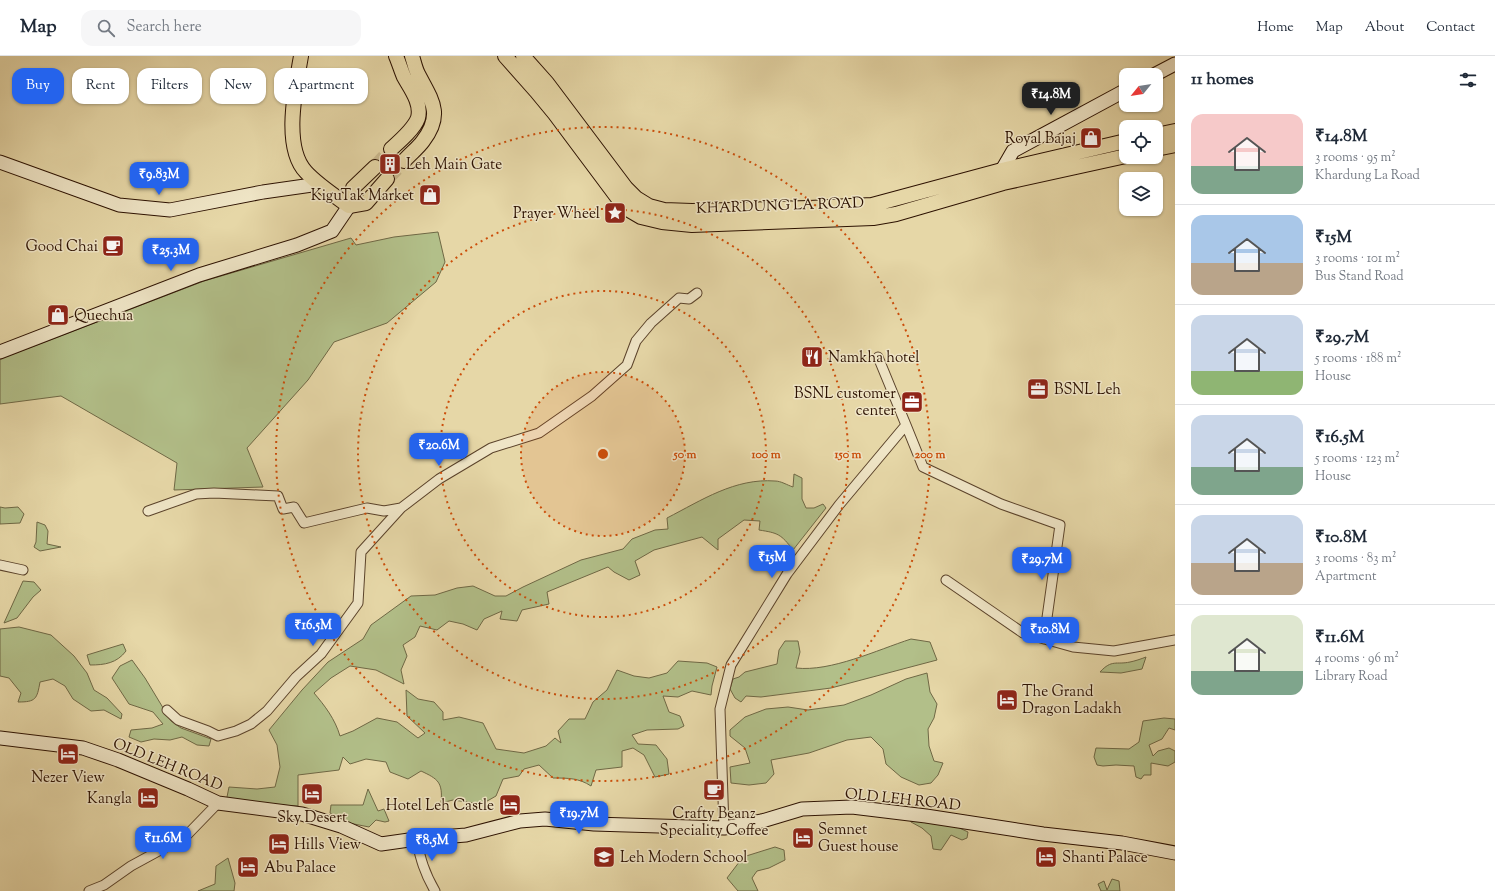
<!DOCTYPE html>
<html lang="en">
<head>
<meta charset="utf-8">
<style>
	body { margin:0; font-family:"Sorts Mill Goudy",serif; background:#f6f6f7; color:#1f2937; height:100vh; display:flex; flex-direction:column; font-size:15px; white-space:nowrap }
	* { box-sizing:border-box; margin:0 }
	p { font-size:13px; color:#747a83 }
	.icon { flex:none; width:22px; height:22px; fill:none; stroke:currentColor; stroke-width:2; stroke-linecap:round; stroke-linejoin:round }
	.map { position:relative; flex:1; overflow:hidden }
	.drawer { display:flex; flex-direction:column; background:#fff; width:320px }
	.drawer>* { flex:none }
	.banner { position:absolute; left:12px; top:12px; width:380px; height:36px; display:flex; gap:8px }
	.needle { width:26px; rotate:240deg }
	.fabs { position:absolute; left:1119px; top:12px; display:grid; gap:8px }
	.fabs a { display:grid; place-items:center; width:44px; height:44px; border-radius:8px; background:#fff; box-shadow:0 1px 3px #0004; font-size:20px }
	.price { position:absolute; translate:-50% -34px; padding:0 9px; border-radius:8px; background:#2563eb; color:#fff; font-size:13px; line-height:26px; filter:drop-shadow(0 1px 2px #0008) }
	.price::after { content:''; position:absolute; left:50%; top:24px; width:12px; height:9px; margin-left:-6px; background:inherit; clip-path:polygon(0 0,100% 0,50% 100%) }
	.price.current { background:#222; color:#fff }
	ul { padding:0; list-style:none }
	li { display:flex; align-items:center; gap:12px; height:100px; padding:0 16px }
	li+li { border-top:1px solid #e0e1e3 }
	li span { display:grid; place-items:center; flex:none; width:112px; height:80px; border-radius:12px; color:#555 }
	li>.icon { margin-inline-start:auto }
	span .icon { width:48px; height:48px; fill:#fffc; stroke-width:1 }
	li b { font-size:17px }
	h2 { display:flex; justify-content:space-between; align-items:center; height:48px; padding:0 16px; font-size:17px }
	.pill { padding:0 14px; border-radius:12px; background:#fff; box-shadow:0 1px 3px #0004; font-size:14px; line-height:36px }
	.pill.current { background:#2563eb; color:#fff }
	header { display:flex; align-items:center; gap:24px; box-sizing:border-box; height:56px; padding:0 20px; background:#fff; border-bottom:1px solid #e0e1e3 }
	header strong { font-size:19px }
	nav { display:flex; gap:22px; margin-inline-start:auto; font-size:14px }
	.search { width:280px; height:36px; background:#f6f6f7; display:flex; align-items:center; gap:10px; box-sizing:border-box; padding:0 14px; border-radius:12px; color:#747a83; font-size:15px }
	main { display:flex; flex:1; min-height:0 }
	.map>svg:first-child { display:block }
</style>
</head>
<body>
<header>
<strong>Map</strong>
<div class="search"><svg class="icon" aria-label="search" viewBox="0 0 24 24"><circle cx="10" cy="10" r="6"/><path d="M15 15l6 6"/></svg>Search here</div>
<nav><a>Home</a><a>Map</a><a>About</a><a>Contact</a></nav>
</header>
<main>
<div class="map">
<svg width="1175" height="835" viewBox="0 0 1175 835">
	<rect width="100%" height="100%" fill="#e6d7a7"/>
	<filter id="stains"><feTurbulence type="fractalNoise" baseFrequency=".005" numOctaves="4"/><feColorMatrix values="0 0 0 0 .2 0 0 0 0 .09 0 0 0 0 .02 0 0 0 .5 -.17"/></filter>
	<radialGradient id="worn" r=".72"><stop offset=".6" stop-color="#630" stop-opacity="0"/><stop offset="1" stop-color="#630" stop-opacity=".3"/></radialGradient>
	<path fill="#b2bf89" stroke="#6f6845" d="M 438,176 L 445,206 L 436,226 L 387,267 L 334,286 L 308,324 L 247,392 L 263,431 L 174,434 L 177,407 L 61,340 L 0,348 L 0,303 L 204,225 L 351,182 L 356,189 L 394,181 Z
		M 794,418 L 802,422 L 802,443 L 806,452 L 814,452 L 823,448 L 826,452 L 793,494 C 781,478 778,477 759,474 L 760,465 L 744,464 L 718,483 L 718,494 L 702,481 L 654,494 L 635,505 L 640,519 L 629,524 L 614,516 L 608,511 L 547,536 L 549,548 L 522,554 L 517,565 L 500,563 L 502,555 L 484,563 L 477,574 L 463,568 L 449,565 L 437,574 L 420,570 L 415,581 L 403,589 L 407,600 L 401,614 L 404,628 L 376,614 L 350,610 L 331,622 L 314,637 C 325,650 335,663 340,680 L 353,675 L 377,662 L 397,666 L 418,682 L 425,677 L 407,660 L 406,634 L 418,643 L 434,646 L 443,656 L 443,664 L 459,661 L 483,667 L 496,693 L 524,697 L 546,690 L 555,682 L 561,687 L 558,675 L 569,663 L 585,663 L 593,646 L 607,634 L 617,614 L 634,620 L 649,622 L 667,617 L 678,605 L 707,607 L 717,611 L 712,630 L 711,639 L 692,635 L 678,641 L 663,640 L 669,656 L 680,660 L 684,670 L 678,673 L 647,674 L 632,679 L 638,688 L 656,689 L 667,703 L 669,718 L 655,721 L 644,699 L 633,692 L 622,695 L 622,711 L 596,714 L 591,730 C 579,722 568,722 553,722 L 539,709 L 524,713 L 519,720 L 503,723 L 496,740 L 482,748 L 453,744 L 441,747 C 443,726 438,723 421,715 L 408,723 L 390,716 L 386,706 L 366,703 L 350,708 L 343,701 L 339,714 L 298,719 L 298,750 L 260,748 L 238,754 L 227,741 L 229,731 L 257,733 L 275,731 L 280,711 L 277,689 L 269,674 L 302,634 L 328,606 L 363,583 L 371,569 L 411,540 L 435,539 L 457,532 L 473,530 L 495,540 L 506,540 L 523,531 L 581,504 L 623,493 L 632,483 L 655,474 L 668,473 L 667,462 C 702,444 735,422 775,425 C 781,425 787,429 793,431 Z
		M 0,451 L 5,452 L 18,451 L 24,458 L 20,467 L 0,468 Z
		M 37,466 L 45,469 L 48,475 L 47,488 L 61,491 L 40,495 L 34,491 L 36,486 Z
		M 23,525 L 34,526 L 41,534 L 33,541 L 17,562 L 4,567 Z
		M 19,571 L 51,579 L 74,600 L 87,617 L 94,634 L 107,642 L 122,658 L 121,663 L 104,654 L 91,655 L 73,643 L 65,630 L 53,623 L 40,626 C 37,643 36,646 18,646 L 21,637 L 9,622 L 0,620 L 0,573 Z
		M 911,583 L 930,586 L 937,604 L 831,632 L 761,641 L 746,640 L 741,646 L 735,642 L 730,633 L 733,623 L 739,621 L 745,616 L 777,608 L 779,594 L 785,585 L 798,585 L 800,596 L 796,612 C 831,616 877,594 911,583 Z
		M 123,588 L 126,595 C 117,607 105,609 90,609 L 87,599 Z
		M 1146,601 L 1142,613 L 1121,617 L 1100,616 C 1112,603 1116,609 1130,606 C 1135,605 1141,603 1146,601 Z
		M 132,604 L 145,622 L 171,665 L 181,672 L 211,683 L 209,690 L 197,689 L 182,681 L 170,684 L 154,683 L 141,686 L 129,681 L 131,674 L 152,672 L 163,668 L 153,656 L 129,648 L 112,622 L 120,610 Z
		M 927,617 L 930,636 L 937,648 L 934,662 L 928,673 L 929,690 L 934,705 L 943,707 L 938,719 L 931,727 L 919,729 L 901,721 L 886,708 L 883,693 L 871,681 L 847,684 L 809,697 L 771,704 L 774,718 L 766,727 L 749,729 L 731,727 L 730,711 L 750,707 L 745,692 L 730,680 L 730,674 L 745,661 L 766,653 L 788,651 L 808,654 L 844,649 L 871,639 L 906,623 Z
		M 1164,662 L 1175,663 L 1175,674 L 1169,672 L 1162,683 L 1149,689 L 1153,700 L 1158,695 L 1169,692 L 1175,695 L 1175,706 L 1168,710 L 1151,707 L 1151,719 L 1144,719 L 1141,723 L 1136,721 L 1134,710 L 1116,709 L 1103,710 L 1097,709 L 1094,701 L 1096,692 L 1129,693 L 1139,686 L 1143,665 Z
		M 368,733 L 378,755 L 384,753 L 389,765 L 385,766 L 376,764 L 369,771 L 349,767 L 330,757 L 331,749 L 363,749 Z
		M 909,761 L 951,768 L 968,776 L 967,782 L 962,784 L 951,779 L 941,794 L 933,793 L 931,780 L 922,772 L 911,766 Z
		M 775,791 L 784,794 L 785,804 L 769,812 L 757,815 L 752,822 L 758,835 L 738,835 L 727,822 L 743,801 Z
		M 228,802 L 235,827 L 234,835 L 198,835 L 215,828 L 216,810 Z
		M 1112,823 L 1119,825 L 1120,835 L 1101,835 L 1098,828 L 1104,825 L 1107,834 Z"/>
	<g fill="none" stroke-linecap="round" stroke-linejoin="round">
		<path stroke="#cab98e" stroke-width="14" stroke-dasharray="14 7" stroke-linecap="butt" d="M 375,111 L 391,93
			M 387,123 L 404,105"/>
		<g stroke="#5a422a" stroke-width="11">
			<path id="street" d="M 906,369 L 923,411 L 1001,448 L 1060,469 L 1044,583
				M 148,455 L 196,438 L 214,437 L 278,440 L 283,453 L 294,451 L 304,467 L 367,452 L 384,455 L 401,452 L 439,423 L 491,392 L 539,377 L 592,340 L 627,309 L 636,285 L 651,267 L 679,242 L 689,243 L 697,237
				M 0,509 L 23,514
				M 946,524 L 1023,577 L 1073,591 L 1114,595 L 1175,584
				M 167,654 L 178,664 L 208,675 L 218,680 L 236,675 L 251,668 L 267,655 L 296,621 L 321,598 L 358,547 L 361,496 L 401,452
				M 724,772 L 720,653 L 731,609 L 787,518 L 839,449 L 906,369 L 878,301
				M 416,783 C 421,804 424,816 435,835
				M 89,835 L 104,829 L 131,810 L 186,780 L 218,747"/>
		</g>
		<g stroke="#2c1101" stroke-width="15">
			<path id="secondary" d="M 1154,19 L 1175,8
				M 0,106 L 119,149 L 170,154 L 263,136 L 319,128
				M 1002,114 L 1013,95 L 1126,34
				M 0,296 L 199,219 L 297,189 L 332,175 L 349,150
				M 0,682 L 83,692 L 118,704 L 188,733 L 218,747 L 302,758 L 341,770 L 381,788 L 416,783 L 466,779 L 520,765 L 545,763 L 594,768 L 724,772 L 762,765 L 802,753 L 852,751 L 926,760 L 1043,778 L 1122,787 L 1175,797"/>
		</g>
		<g stroke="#2c1101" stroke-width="16">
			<path id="primary" d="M 301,0 C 296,30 282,91 306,116 C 318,129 335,140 349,150
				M 505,0 L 536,35 L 555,58 L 617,141 L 629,154 L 641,161 L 662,166 L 692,169 L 873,162 L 896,158 L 1003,127 L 1126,100
				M 523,0 L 547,27 L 626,132 L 636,142 L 649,150 L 664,154 L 692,155 L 809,152 L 872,149 L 1002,114 L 1126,85
				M 1156,79 L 1175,75
				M 391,93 C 400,85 414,73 418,62 C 422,47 410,32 404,21 C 401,14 399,7 396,0
				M 1156,93 L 1175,89
				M 404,105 C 410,98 418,92 423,85 C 444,58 431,43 418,18 C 415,12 414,6 412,0
				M 349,150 L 353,132 L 375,111
				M 349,150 L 366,147 L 387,123"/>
		</g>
		<use href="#street" stroke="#efe5c6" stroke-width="9"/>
		<use href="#secondary" stroke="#efe5c6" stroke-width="13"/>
		<use href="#primary" stroke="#e6d7a7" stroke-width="14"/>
	</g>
	<circle cx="603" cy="398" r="82" fill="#cc4e0a" fill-opacity=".12"/>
	<g fill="none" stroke="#cc4e0a" stroke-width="2" stroke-dasharray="2 4">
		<circle cx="603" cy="398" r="82"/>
		<circle cx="603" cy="398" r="163"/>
		<circle cx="603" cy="398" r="245"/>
		<circle cx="603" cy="398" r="327"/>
	</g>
	<defs>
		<g id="shop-square" transform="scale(1.15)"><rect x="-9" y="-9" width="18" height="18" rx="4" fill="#8f2418" stroke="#efe5c6"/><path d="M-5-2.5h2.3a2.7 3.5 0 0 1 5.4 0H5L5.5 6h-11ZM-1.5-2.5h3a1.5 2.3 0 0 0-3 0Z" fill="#fff"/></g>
		<g id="building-square" transform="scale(1.15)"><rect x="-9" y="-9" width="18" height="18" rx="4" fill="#8f2418" stroke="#efe5c6"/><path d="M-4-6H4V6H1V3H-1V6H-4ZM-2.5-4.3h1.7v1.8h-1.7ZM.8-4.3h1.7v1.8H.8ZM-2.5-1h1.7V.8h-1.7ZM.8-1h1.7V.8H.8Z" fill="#fff"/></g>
		<g id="sight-square" transform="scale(1.15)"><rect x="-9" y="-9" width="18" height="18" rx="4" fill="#8f2418" stroke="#efe5c6"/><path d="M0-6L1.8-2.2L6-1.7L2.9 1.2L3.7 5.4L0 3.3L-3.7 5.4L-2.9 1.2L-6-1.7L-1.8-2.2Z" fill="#fff"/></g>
		<g id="cafe-square" transform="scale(1.15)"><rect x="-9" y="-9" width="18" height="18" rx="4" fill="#8f2418" stroke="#efe5c6"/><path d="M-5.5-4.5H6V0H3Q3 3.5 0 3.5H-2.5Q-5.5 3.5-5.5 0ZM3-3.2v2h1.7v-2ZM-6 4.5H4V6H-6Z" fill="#fff"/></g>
		<g id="restaurant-square" transform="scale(1.15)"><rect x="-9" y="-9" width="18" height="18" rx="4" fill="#8f2418" stroke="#efe5c6"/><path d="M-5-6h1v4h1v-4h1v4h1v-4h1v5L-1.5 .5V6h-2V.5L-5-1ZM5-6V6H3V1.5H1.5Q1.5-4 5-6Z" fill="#fff"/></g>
		<g id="office-square" transform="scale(1.15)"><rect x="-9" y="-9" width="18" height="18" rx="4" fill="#8f2418" stroke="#efe5c6"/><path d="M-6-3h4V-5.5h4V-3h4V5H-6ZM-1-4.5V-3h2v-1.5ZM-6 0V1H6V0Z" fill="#fff"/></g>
		<g id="hotel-square" transform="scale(1.15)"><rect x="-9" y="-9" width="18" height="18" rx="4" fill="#8f2418" stroke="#efe5c6"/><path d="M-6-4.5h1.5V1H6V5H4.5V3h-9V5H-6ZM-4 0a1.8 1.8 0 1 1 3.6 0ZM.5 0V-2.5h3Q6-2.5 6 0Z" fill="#fff"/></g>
		<g id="school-square" transform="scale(1.15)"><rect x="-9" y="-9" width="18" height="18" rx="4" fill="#8f2418" stroke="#efe5c6"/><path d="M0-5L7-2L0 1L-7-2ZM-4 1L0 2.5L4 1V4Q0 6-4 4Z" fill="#fff"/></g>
	</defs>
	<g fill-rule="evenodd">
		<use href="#shop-square" x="1091" y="82"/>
		<use href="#building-square" x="390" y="108"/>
		<use href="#shop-square" x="430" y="139"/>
		<use href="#sight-square" x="615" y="157"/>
		<use href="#cafe-square" x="113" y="190"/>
		<use href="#shop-square" x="58" y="259"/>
		<use href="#restaurant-square" x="812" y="301"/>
		<use href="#office-square" x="1038" y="333"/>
		<use href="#office-square" x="912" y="346"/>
		<use href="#hotel-square" x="1007" y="644"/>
		<use href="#hotel-square" x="68" y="698"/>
		<use href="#cafe-square" x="714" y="734"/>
		<use href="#hotel-square" x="312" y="738"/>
		<use href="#hotel-square" x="148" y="742"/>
		<use href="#hotel-square" x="510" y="749"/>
		<use href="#hotel-square" x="803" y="782"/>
		<use href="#hotel-square" x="279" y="788"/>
		<use href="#school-square" x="604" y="801"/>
		<use href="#hotel-square" x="1046" y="801"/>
		<use href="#hotel-square" x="248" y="811"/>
	</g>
	<g text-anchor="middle" stroke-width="3" stroke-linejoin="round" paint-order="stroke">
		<g font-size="15" fill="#2c1101" stroke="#efe5c6" text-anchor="start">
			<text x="1076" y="87" text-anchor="end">Royal Bajaj</text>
			<text x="406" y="113">Leh Main Gate</text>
			<text x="414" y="144" text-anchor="end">KiguTak Market</text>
			<text x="600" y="162" text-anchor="end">Prayer Wheel</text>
			<text x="98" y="195" text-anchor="end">Good Chai</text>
			<text x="74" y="264">Quechua</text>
			<text x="828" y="306">Namkha hotel</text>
			<text x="1054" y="338">BSNL Leh</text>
			<text x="896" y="342" text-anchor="end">BSNL customer<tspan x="896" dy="17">center</tspan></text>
			<text x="1022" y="640">The Grand<tspan x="1022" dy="17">Dragon Ladakh</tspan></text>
			<text x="68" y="726" text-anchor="middle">Nezer View</text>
			<text x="132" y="747" text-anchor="end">Kangla</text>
			<text x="494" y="754" text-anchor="end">Hotel Leh Castle</text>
			<text x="714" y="762" text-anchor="middle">Crafty Beanz<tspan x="714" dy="17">Speciality Coffee</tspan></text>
			<text x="312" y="766" text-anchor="middle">Sky Desert</text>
			<text x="818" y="778">Semnet<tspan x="818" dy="17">Guest house</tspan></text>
			<text x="294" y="793">Hills View</text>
			<text x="620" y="806">Leh Modern School</text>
			<text x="1062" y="806">Shanti Palace</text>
			<text x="264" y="816">Abu Palace</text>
		</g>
		<g font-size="15" fill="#2c1101" stroke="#efe5c6">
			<text transform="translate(780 149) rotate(-2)" y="5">KHARDUNG LA ROAD</text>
			<text transform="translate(168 708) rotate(22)" y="5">OLD LEH ROAD</text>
			<text transform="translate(903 743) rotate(6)" y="5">OLD LEH ROAD</text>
		</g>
	</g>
	<circle cx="603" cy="398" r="6" fill="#cc4e0a" stroke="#efe5c6" stroke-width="2"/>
	<g font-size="12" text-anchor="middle" font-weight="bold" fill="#cc4e0a" stroke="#efe5c6" stroke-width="3" stroke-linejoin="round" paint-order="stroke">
		<text x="685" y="402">50 m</text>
		<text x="766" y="402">100 m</text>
		<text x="848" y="402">150 m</text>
		<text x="930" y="402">200 m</text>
	</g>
	<rect width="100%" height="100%" filter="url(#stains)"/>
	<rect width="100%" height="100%" fill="url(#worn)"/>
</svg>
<div class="fabs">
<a><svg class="needle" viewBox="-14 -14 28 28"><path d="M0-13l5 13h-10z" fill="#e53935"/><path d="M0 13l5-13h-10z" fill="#747a83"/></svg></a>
<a><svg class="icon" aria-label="locate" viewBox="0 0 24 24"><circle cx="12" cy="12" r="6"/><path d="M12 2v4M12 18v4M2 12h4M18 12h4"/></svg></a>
<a><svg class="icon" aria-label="layers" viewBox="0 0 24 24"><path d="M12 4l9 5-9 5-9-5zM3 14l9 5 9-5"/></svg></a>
</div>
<b class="price current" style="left:1051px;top:60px">₹14.8M</b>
<b class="price" style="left:159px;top:140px">₹9.83M</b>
<b class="price" style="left:171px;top:216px">₹25.3M</b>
<b class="price" style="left:439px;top:411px">₹20.6M</b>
<b class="price" style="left:772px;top:523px">₹15M</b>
<b class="price" style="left:1042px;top:525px">₹29.7M</b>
<b class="price" style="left:313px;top:591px">₹16.5M</b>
<b class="price" style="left:1050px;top:595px">₹10.8M</b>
<b class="price" style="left:579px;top:779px">₹19.7M</b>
<b class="price" style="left:163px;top:804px">₹11.6M</b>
<b class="price" style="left:432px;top:806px">₹8.5M</b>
<div class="banner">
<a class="pill current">Buy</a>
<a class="pill">Rent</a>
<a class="pill">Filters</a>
<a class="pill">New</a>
<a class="pill">Apartment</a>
</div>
</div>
<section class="drawer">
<h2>11 homes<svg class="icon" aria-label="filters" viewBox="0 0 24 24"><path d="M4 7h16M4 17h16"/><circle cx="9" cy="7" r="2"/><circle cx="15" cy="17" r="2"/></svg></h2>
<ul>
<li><span style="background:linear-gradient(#f6c9c9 65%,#7fa58c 0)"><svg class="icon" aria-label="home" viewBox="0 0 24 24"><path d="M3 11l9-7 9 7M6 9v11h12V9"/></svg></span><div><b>₹14.8M</b><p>3 rooms · 95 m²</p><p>Khardung La Road</p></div></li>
<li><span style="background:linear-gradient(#a9c7e8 60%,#b9a48a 0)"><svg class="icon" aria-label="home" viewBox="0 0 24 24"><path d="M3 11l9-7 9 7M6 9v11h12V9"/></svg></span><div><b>₹15M</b><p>3 rooms · 101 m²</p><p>Bus Stand Road</p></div></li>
<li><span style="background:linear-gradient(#c9d6e8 70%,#8fb573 0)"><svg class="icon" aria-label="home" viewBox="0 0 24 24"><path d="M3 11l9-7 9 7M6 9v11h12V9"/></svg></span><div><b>₹29.7M</b><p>5 rooms · 188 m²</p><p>House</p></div></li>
<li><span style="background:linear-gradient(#c9d6e8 65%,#7fa58c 0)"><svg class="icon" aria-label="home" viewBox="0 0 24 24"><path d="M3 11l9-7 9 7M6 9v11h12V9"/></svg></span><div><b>₹16.5M</b><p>5 rooms · 123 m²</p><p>House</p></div></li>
<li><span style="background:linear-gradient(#c9d6e8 60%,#b9a48a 0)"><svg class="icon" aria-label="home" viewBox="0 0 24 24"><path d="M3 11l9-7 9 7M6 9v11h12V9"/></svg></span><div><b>₹10.8M</b><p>3 rooms · 83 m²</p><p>Apartment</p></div></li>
<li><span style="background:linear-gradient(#dfe7d0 70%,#7fa58c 0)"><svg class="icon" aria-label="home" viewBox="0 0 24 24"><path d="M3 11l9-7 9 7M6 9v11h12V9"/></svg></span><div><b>₹11.6M</b><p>4 rooms · 96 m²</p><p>Library Road</p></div></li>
</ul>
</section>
</main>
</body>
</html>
